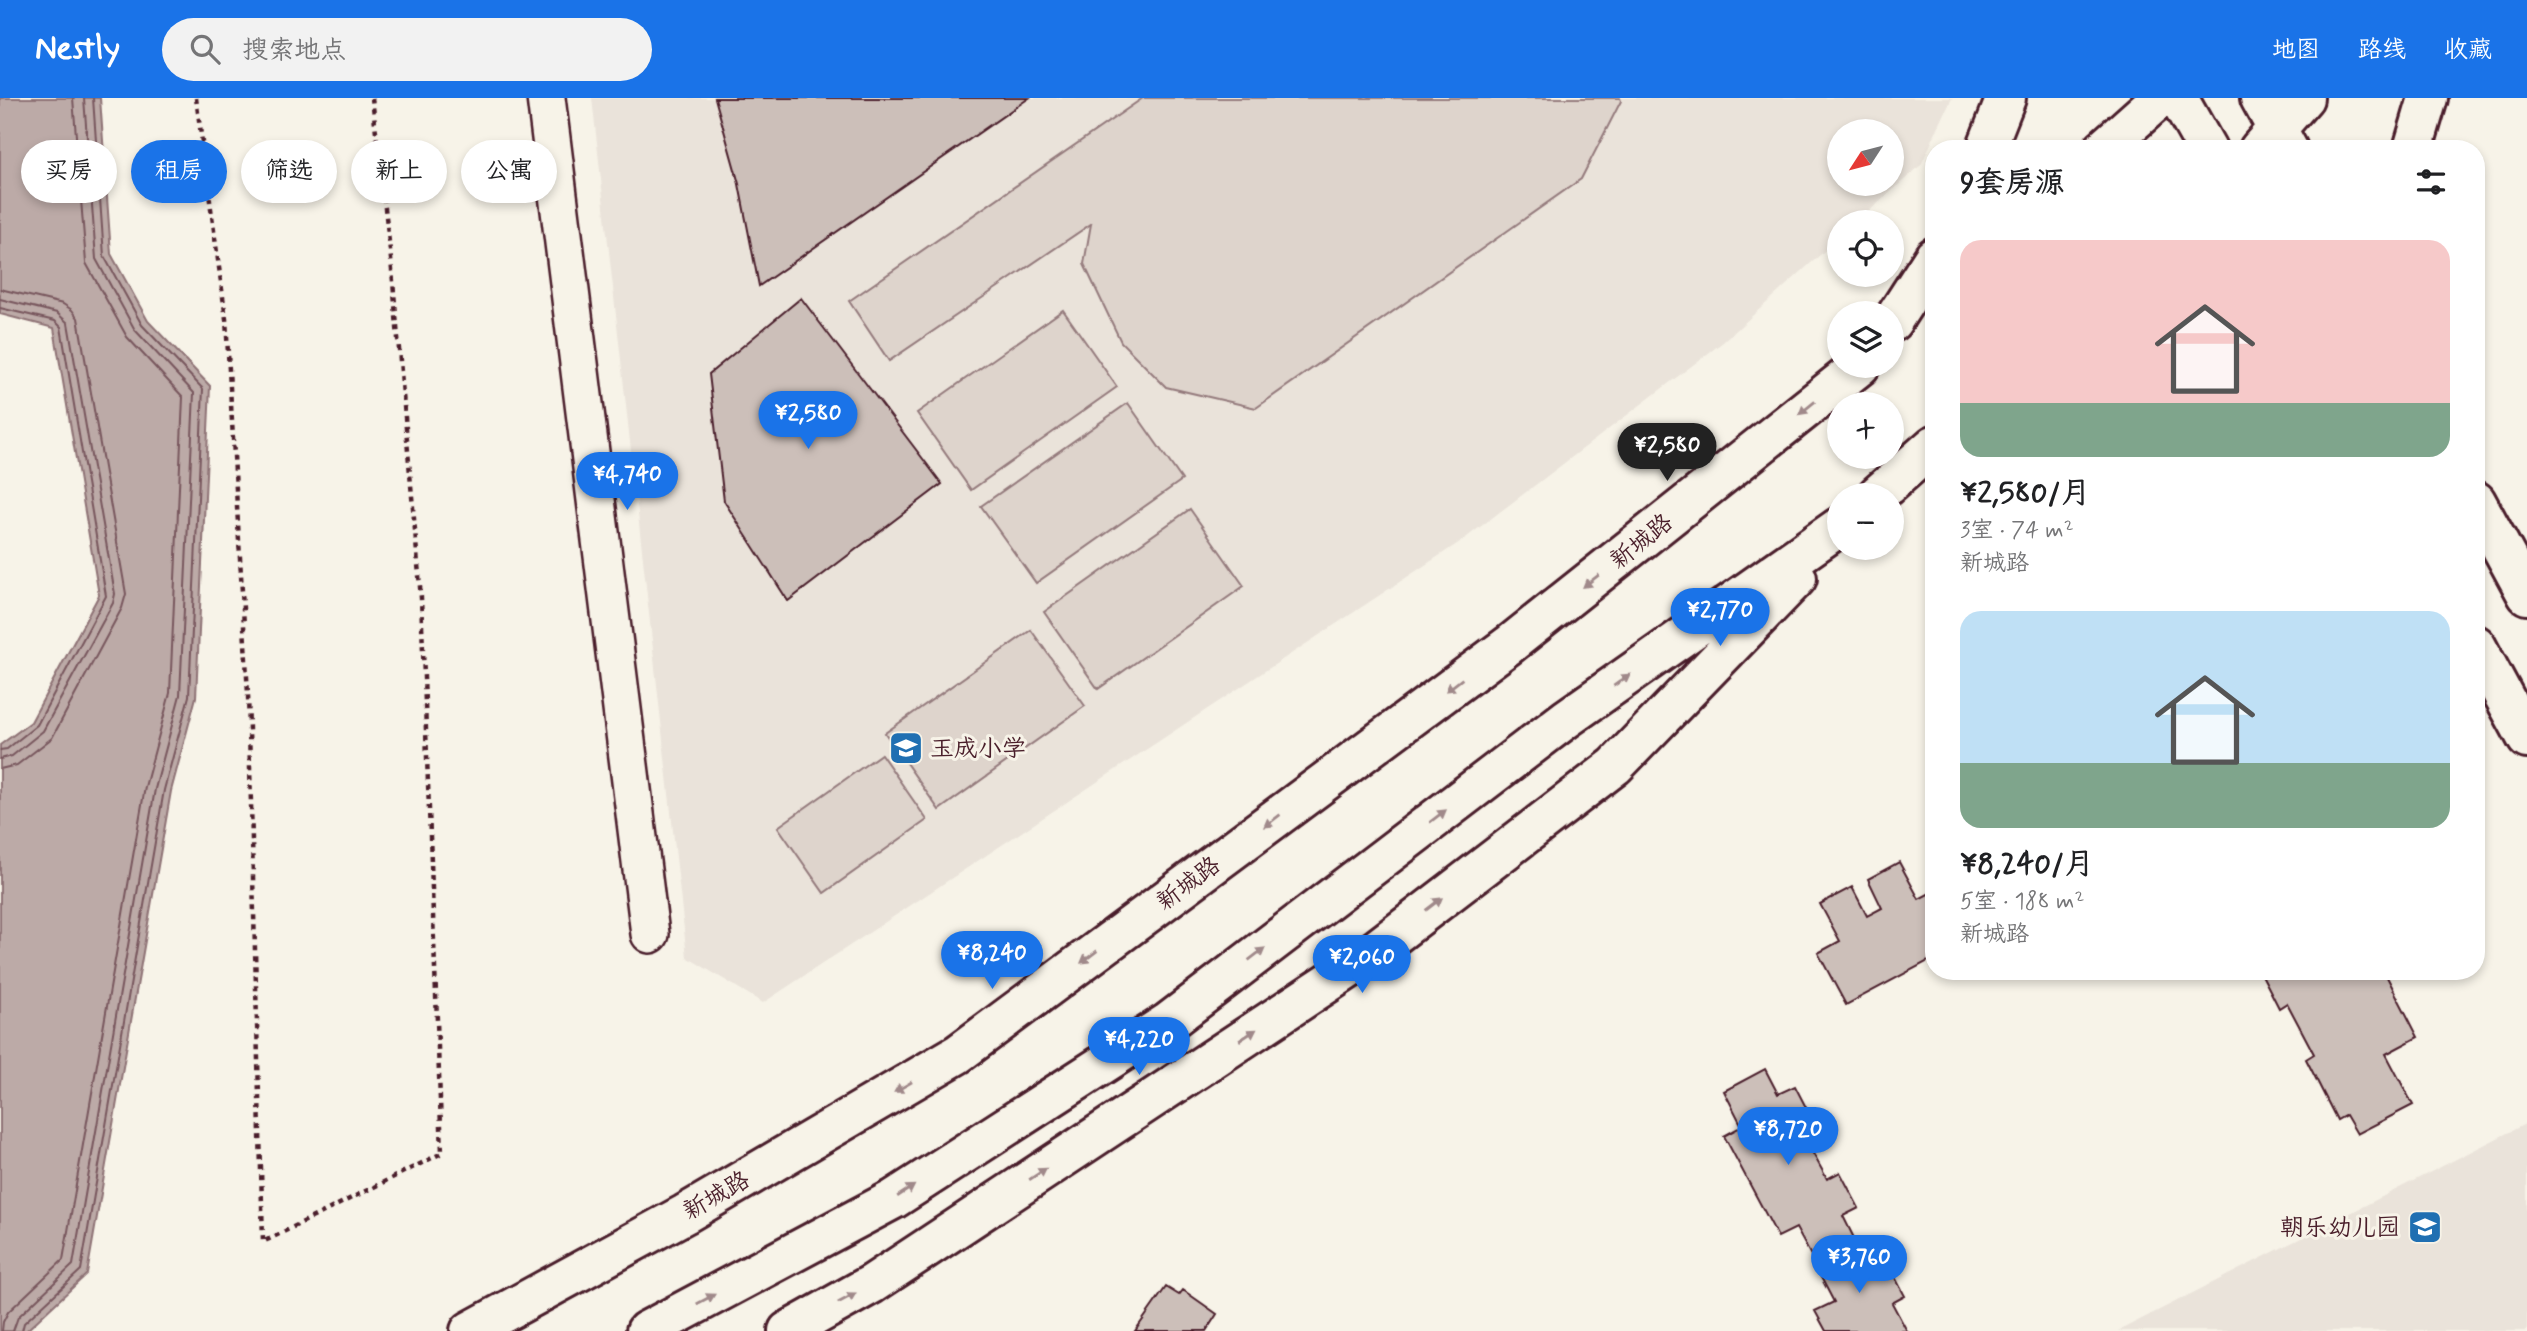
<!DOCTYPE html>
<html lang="zh">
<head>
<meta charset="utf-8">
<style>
	body { margin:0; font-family:Mynerve,"LXGW WenKai TC",sans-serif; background:#f2f2f2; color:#202124; height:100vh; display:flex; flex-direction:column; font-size:26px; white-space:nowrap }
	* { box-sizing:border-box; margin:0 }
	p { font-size:23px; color:#757577 }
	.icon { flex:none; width:38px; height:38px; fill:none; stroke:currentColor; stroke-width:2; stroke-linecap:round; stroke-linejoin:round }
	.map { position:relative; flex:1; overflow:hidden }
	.drawer { position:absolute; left:1925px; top:42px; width:560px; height:840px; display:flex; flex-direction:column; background:#fff; border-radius:28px; box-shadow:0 4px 10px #0003 }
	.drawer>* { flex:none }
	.top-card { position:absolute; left:21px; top:42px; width:665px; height:63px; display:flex; gap:14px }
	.needle { width:46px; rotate:234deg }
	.controls { position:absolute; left:1827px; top:21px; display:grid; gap:14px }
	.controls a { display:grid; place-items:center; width:77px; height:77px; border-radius:50%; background:#fff; box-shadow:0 4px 10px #0003; font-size:35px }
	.price { position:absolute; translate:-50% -60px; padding:0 16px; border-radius:24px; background:#1a73e8; color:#fff; font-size:23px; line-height:46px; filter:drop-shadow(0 2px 4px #0008) }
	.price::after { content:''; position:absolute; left:50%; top:42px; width:21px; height:16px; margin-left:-10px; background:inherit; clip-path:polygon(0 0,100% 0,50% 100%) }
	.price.on { background:#222; color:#fff }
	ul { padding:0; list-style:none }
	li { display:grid; align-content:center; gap:14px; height:371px; padding:0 35px }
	li span { display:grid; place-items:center; height:217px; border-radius:21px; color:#555 }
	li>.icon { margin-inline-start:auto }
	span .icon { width:126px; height:126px; fill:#fffc; stroke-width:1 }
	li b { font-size:30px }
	h2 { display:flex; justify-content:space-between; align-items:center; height:84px; padding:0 35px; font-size:30px }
	.chip { padding:0 24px; border-radius:32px; background:#fff; box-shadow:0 4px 10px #0003; font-size:24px; line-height:63px }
	.chip.on { background:#1a73e8; color:#fff }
	header { display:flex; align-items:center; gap:42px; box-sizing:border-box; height:98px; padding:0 35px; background:#1a73e8; color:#fff }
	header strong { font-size:33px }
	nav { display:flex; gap:38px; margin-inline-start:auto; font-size:24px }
	.search { width:490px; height:63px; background:#f2f2f2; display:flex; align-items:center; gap:18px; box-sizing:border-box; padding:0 24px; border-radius:38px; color:#757577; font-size:26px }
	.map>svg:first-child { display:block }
</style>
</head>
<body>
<header>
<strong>Nestly</strong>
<div class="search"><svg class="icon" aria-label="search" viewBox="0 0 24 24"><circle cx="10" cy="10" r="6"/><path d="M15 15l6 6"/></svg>搜索地点</div>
<nav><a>地图</a><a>路线</a><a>收藏</a></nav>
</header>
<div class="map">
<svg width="2527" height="1233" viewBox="0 0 2527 1233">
	<rect width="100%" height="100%" fill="#f7f3e8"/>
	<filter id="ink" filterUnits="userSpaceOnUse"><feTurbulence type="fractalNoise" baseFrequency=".0143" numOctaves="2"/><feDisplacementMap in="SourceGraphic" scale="14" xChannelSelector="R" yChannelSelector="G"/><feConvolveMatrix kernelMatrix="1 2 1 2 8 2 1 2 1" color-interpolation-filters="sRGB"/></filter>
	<g filter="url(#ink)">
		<path fill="#eae3da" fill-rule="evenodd" d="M 592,0 L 1952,0 L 1921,67 L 1857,124 L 1839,124 L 1839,140 L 1723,244 L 1463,442 L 763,905 L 687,859 ZM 1839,33 L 1892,33 L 1892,86 L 1839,86 Z
			M 2527,1025 L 2527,1233 L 2118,1233 Z"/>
		<path fill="#ded4cc" stroke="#947a7c" stroke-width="2" d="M 1143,0 L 1620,0 L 1621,3 L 1581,81 L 1256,310 L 1166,289 L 1121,244 L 1084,166 L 1091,126 L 889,263 L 849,203 Z
			M 1063,212 L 1117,289 L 971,392 L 917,315 Z
			M 1128,305 L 1182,382 L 1036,485 L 981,408 Z
			M 1190,411 L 1244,488 L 1098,591 L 1044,514 Z
			M 1031,532 L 1085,608 L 939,712 L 885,635 Z
			M 881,656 L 927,722 L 824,795 L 778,729 Z"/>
		<path fill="#bcaaa7" stroke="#8e7275" stroke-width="2" d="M 0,0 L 100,0 L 111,156 L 148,223 L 210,288 L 196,599 L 171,693 L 87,1176 L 26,1233 L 0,1233 L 0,647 L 31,624 L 99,497 L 54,230 L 0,216 Z"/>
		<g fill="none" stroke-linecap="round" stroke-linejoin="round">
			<path stroke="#78575d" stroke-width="2" d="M 0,191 L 63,206 L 72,212 L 78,220 L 126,496 L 122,510 L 52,640 L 17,667 L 0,671
				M 0,201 L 57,215 L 68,225 L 115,496 L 113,505 L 43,633 L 12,658 L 0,661
				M 0,210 L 55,223 L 61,229 L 106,498 L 37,627 L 7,651 L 0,652
				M 2,1233 L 3,1224 L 8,1214 L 63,1162 L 145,689 L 170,595 L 183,299 L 127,239 L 86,165 L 73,0
				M 13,1233 L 18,1219 L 73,1167 L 155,691 L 180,597 L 194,295 L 135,232 L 96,161 L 84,0
				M 22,1233 L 24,1225 L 81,1172 L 164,692 L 189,598 L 203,291 L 142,227 L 104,158 L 93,0"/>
		</g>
		<path fill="#ccbfb9" stroke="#4a1f2b" stroke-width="2" d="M 715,0 L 1029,0 L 759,188 L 739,86 Z
			M 801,200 L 942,386 L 788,503 L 724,403 L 709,276 Z
			M 1899,764 L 1919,801 L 1934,793 L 1934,860 L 1846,907 L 1818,855 L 1840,843 L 1820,806 L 1852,789 L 1867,818 L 1882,810 L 1868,781 Z
			M 2260,873 L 2384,873 L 2418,939 L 2386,956 L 2413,1007 L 2357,1036 L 2346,1017 L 2337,1022 L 2306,961 L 2314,956 L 2287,905 L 2279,910 Z
			M 1765,971 L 1778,996 L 1795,988 L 1813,1023 L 1799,1030 L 1827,1081 L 1840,1074 L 1859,1110 L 1843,1118 L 1856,1144 L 1815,1165 L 1796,1130 L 1778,1139 L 1724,1038 L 1742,1028 L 1724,993 Z
			M 1857,1146 L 1870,1171 L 1886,1162 L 1905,1198 L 1892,1205 L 1907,1233 L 1826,1233 L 1815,1213 L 1834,1204 L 1815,1168 Z
			M 1166,1189 L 1179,1197 L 1183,1192 L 1217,1216 L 1206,1233 L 1135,1233 Z"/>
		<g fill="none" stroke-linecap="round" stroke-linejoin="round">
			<g stroke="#4a1f2b" stroke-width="42">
				<path id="street" d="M 546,0 L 650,836"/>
			</g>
			<g stroke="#4a1f2b" stroke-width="44">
				<path id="secondary" d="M 2178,0 L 2207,51
					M 2260,0 L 2288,51
					M 1986,51 L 2006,0
					M 2103,51 L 2160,0
					M 2259,51 L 2304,0
					M 2413,51 L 2428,0
					M 1892,224 L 1934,159
					M 1877,397 L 1934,347
					M 2476,403 L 2527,497
					M 2476,547 L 2527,641
					M 470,1233 L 685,1116 L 958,956 L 1509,547 L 1860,268
					M 646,1233 L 894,1101 L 1167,925 L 1566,621 L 1839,429
					M 788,1233 L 872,1186 L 1361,863 L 1615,668 L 1797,480"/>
			</g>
			<path stroke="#4a1f2b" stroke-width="4.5" stroke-dasharray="5 5" stroke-linecap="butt" d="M 196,0 L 226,221 L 248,596 L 263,1144 L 442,1055 L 421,500 L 391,161 L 372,0"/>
			<use href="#street" stroke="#f7f3e8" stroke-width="37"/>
			<use href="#secondary" stroke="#f7f3e8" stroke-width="38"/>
		</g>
		<defs><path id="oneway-solid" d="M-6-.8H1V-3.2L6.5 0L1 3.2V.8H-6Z" transform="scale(1.75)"/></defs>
		<g fill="#a0898a">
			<use href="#oneway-solid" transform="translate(1807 310) rotate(141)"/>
			<use href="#oneway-solid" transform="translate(1591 483) rotate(142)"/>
			<use href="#oneway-solid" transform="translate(1622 582) rotate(-35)"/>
			<use href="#oneway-solid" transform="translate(1454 587) rotate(143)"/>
			<use href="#oneway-solid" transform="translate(1438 718) rotate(-37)"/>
			<use href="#oneway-solid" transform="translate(1272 723) rotate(143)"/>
			<use href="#oneway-solid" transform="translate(1434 806) rotate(-37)"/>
			<use href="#oneway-solid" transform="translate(1257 856) rotate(-37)"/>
			<use href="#oneway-solid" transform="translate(1089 859) rotate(143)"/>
			<use href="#oneway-solid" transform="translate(1248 937) rotate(-33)"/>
			<use href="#oneway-solid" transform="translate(903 989) rotate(150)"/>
			<use href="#oneway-solid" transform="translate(1038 1076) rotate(-33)"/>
			<use href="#oneway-solid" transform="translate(906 1093) rotate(-33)"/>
			<use href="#oneway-solid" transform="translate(847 1200) rotate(-29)"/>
			<use href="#oneway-solid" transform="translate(706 1201) rotate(-28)"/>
		</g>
	</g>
	<defs>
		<g id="school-square" transform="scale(1.75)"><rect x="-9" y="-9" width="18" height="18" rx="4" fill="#1f6fb2" stroke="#f7f3e8"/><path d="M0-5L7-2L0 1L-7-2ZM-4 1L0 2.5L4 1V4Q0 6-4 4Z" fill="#fff"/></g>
	</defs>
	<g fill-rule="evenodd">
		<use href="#school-square" x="906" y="650"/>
		<use href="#school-square" x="2425" y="1129"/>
	</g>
	<g text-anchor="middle" stroke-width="6" stroke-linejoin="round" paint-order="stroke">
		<g font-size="24" fill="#4a1f2b" stroke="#f7f3e8">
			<text transform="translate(1641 443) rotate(-39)" y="8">新城路</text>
			<text transform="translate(1188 785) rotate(-37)" y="8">新城路</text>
			<text transform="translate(716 1097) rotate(-30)" y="8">新城路</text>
		</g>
		<g font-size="24" fill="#4a1f2b" stroke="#f7f3e8" text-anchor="start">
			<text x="930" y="658">玉成小学</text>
			<text x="2400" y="1137" text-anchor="end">朝乐幼儿园</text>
		</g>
	</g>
</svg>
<div class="controls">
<a><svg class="needle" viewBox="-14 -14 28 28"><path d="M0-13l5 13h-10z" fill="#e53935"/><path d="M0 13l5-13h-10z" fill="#757577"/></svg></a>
<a><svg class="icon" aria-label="locate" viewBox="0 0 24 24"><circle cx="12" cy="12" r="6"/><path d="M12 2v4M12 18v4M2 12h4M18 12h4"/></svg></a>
<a><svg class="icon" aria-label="layers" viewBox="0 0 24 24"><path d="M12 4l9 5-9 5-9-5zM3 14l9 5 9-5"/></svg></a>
<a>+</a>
<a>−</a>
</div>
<b class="price" style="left:808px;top:353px">¥2,580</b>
<b class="price on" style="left:1667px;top:385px">¥2,580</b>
<b class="price" style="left:627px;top:414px">¥4,740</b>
<b class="price" style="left:1720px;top:550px">¥2,770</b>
<b class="price" style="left:992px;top:893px">¥8,240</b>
<b class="price" style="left:1362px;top:897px">¥2,060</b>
<b class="price" style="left:1139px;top:979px">¥4,220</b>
<b class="price" style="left:1788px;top:1069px">¥8,720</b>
<b class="price" style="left:1859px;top:1197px">¥3,760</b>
<div class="top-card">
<a class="chip">买房</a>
<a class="chip on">租房</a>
<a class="chip">筛选</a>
<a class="chip">新上</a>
<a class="chip">公寓</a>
</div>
<section class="drawer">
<h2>9套房源<svg class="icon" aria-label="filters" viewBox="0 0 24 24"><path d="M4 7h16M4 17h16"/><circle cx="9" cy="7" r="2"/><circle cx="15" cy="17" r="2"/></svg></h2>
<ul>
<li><span style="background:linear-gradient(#f6c9c9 75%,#7fa58c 0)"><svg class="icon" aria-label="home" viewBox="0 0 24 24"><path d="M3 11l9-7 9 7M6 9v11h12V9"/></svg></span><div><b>¥2,580/月</b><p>3室 · 74 m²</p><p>新城路</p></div></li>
<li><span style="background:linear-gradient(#bfe0f5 70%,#7fa58c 0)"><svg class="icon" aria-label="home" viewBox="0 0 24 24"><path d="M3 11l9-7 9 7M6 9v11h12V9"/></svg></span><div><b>¥8,240/月</b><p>5室 · 188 m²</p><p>新城路</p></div></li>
</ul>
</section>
</div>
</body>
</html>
